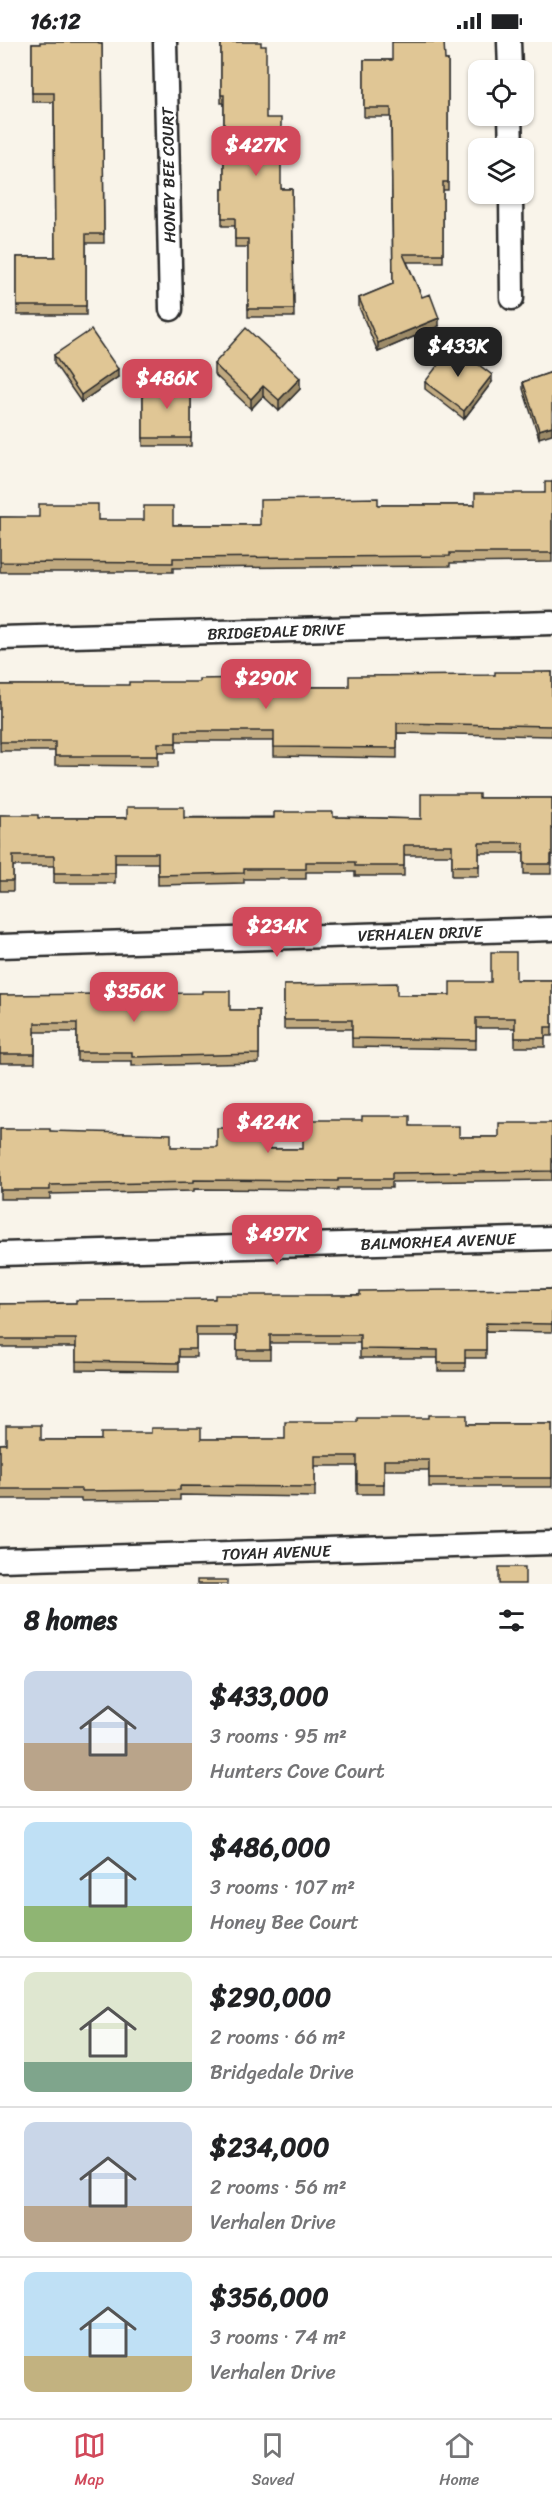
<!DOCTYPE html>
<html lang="en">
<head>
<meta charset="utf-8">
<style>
	body { margin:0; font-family:Sriracha,sans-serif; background:#f2f2f2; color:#202124; height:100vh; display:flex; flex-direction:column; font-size:22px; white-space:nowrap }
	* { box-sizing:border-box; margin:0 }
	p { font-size:20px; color:#757577 }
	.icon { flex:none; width:33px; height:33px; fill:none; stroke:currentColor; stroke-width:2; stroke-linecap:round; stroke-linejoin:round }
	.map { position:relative; height:1542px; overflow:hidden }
	.sheet { display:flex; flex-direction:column; background:#fff; flex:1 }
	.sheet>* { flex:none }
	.controls { position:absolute; left:468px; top:18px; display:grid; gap:12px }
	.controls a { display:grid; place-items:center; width:66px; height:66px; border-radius:12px; background:#fff; box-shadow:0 2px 4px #0004; font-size:30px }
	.price { position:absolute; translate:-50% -51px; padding:0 14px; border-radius:12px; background:#d1495b; color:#fff; font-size:20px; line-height:39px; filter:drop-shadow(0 2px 3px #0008) }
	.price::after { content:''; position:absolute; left:50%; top:36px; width:18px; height:14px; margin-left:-9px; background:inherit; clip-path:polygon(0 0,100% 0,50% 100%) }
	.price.on { background:#222; color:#fff }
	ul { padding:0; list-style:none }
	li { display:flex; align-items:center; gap:18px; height:150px; padding:0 24px }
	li+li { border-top:2px solid #e0e0e0 }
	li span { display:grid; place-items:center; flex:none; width:168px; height:120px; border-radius:12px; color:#555 }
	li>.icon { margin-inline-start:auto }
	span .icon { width:72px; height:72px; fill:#fffc; stroke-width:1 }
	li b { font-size:26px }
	h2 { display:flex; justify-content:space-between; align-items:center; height:72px; padding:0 24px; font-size:26px }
	.status { display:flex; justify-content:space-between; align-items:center; height:42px; padding:0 30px; background:#fff; direction:ltr }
	.status svg { height:16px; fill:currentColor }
	.dock { display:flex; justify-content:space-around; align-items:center; height:84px; border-top:2px solid #e0e0e0; background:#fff; font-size:16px; color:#757577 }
	.dock a { display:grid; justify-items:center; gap:3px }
	.dock .on { color:#d1495b }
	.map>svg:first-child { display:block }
</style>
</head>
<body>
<div class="status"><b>16:12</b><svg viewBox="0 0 49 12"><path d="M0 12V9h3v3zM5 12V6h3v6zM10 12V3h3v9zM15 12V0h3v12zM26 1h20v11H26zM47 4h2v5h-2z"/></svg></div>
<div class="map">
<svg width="552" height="1542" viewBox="0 0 552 1542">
	<rect width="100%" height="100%" fill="#f9f4ea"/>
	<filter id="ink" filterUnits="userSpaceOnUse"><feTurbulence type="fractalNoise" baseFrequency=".0167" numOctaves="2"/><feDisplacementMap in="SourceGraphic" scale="12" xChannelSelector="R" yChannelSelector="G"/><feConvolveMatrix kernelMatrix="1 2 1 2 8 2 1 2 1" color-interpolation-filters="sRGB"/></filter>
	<g filter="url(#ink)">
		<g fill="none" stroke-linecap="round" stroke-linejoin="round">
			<g stroke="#2b2b2b" stroke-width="27">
				<path id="minor" d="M 165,0 L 171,267
					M 509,0 L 510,28
					M 510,74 L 511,106
					M 511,152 L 512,256
					M 0,596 L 552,581
					M 0,904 L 552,887
					M 0,1212 L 552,1196
					M 0,1518 L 552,1501"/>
			</g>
			<use href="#minor" stroke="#fff" stroke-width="22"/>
		</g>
		<path fill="#c1aa80" stroke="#2b2b2b" stroke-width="1.5" d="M 221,0 L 266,76 L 281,147 L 292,147 L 294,275 L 248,275 L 248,205 L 235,205 L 235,184 L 222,184 L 222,147 L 224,147 L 224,61 L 221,61 Z
			M 32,2 L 102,2 L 104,201 L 86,201 L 86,273 L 17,273 L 17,215 L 55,215 L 54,60 L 32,60 Z
			M 364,18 L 448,18 L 448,148 L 443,148 L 443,220 L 407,220 L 422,255 L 439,284 L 378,310 L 359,265 L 359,256 L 393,242 L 391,75 L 364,75 Z
			M 54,313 L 118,335 L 81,360 L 54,321 Z
			M 214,322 L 300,347 L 279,369 L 263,354 L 251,367 L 214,332 Z
			M 552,330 L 539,396 L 523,347 L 523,340 Z
			M 143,339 L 191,339 L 191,404 L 143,404 Z
			M 425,340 L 492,340 L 464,377 L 425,347 Z
			M 552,440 L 552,520 L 450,521 L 450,524 L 173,526 L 173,530 L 0,530 L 0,475 L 98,478 L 173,483 L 260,483 L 378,463 L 475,463 L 545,451 Z
			M 552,630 L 552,694 L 397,691 L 397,716 L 274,714 L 274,699 L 176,699 L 176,710 L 158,710 L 158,724 L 55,723 L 55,709 L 0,709 L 0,643 L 349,645 L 495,633 Z
			M 479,756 L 552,756 L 552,823 L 551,823 L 551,832 L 524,832 L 524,811 L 479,811 L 479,834 L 452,834 L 452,813 L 404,813 L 404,834 L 355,834 L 355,830 L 306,830 L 306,837 L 244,837 L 244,841 L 158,843 L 158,821 L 115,821 L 115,841 L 54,841 L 54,824 L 13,824 L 13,849 L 0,849 L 0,773 L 38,776 L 333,775 L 421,777 Z
			M 516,938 L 552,938 L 552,994 L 545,994 L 545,1005 L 515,1005 L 515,986 L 476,986 L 476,1007 L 352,1005 L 352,987 L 284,987 L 284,943 L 397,953 L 450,953 L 491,940 Z
			M 0,953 L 230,968 L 259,968 L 259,1021 L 132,1024 L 132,1019 L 77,1019 L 77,990 L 35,990 L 35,1021 L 0,1021 Z
			M 552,1081 L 552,1138 L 392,1140 L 392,1146 L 338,1146 L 338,1148 L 194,1147 L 194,1149 L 50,1152 L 50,1157 L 0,1157 L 0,1087 L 50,1089 L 171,1105 L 303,1107 L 410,1084 L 459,1095 L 499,1095 Z
			M 552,1247 L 552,1290 L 486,1289 L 486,1316 L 465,1316 L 465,1329 L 438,1329 L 438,1316 L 360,1316 L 360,1301 L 270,1301 L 270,1317 L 237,1317 L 237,1294 L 196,1294 L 196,1315 L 179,1315 L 179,1329 L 76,1328 L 76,1305 L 0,1305 L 0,1262 L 76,1261 Z
			M 467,1382 L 552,1382 L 552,1445 L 429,1445 L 429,1428 L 384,1428 L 384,1452 L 357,1452 L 357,1424 L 315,1424 L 315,1455 L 180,1453 L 180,1458 L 81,1459 L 81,1457 L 0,1457 L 0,1402 L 41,1398 L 285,1397 Z"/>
		<path fill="#9d8b68" stroke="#2b2b2b" stroke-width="1.5" d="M 439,276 L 439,284 L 378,310 L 378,301 Z
			M 118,327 L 118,335 L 81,360 L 81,353 Z
			M 492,333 L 492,340 L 464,377 L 464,369 Z
			M 300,336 L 300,347 L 279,369 L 279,358 Z
			M 263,344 L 263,354 L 251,367 L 251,357 Z
			M 552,384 L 552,392 L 539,396 L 539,388 Z"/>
		<path fill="#e0c695" stroke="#2b2b2b" stroke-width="1.5" d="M 40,0 L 98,0 L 99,2 L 102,2 L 104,192 L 86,192 L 86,264 L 17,264 L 17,215 L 55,215 L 54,51 L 32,51 L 32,2 L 40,2 Z
			M 221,0 L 261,0 L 261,4 L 266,4 L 266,76 L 281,76 L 281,147 L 292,147 L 294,267 L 248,267 L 248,197 L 235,197 L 235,176 L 222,176 L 222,147 L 224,147 L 224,53 L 221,53 Z
			M 392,0 L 444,0 L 445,18 L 448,18 L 448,140 L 443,140 L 443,212 L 403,212 L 422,255 L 430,252 L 439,276 L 378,301 L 359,256 L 393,242 L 391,66 L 364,66 L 364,18 L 392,18 Z
			M 246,286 L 300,336 L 279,358 L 263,344 L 251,357 L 214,322 Z
			M 91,288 L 118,327 L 81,353 L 54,313 Z
			M 453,303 L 492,333 L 464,369 L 425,340 Z
			M 552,330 L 552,384 L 539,388 L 523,340 Z
			M 143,339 L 191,339 L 191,396 L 143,396 Z
			M 545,440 L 552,440 L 552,511 L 450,511 L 450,514 L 173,516 L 173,521 L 0,520 L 0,475 L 39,475 L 39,462 L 98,462 L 98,478 L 144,478 L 144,464 L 173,464 L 173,483 L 260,483 L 260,458 L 378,456 L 378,463 L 475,463 L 475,451 L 545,451 Z
			M 495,630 L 552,630 L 552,684 L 397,681 L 397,706 L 274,705 L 274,689 L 176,689 L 176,701 L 158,701 L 158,714 L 55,714 L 55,700 L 0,700 L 0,643 L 129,643 L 129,640 L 199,640 L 199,637 L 306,635 L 306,645 L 349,645 L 349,634 L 495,633 Z
			M 421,752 L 479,752 L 479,756 L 552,756 L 552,813 L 551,813 L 551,822 L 524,822 L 524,801 L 479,801 L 479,824 L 452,824 L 452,803 L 404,803 L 404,824 L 355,824 L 355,820 L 306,820 L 306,827 L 244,827 L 244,831 L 158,833 L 158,811 L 115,811 L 115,831 L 54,831 L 54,814 L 13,814 L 13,839 L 0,839 L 0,773 L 38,773 L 38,776 L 127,776 L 127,765 L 184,765 L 184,776 L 274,776 L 274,770 L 333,770 L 333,775 L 421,777 Z
			M 491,910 L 516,910 L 516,938 L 552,938 L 552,985 L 545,985 L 545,996 L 515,996 L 515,976 L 476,976 L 476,998 L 352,996 L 352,978 L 284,978 L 284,943 L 397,941 L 397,953 L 450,953 L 450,940 L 491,940 Z
			M 202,949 L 230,949 L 230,968 L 259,968 L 259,1012 L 132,1015 L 132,1010 L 77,1010 L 77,981 L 35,981 L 35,1012 L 0,1012 L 0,953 L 202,951 Z
			M 362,1074 L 410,1074 L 410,1084 L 459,1084 L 459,1095 L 499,1095 L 499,1081 L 552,1081 L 552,1129 L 392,1131 L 392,1137 L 338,1137 L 338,1139 L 194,1138 L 194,1140 L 50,1143 L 50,1148 L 0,1148 L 0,1087 L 50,1087 L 50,1089 L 171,1092 L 171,1105 L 217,1105 L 217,1086 L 265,1086 L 265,1107 L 303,1107 L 303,1078 L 362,1078 Z
			M 552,1247 L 552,1282 L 486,1281 L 486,1308 L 465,1308 L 465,1321 L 438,1321 L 438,1308 L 360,1307 L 360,1293 L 270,1293 L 270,1308 L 237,1308 L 237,1285 L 196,1285 L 196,1307 L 179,1307 L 179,1321 L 76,1319 L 76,1297 L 0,1297 L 0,1262 L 76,1261 L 76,1258 L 215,1257 L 215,1253 L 360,1253 L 360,1249 Z
			M 429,1373 L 467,1373 L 467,1382 L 552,1382 L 552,1436 L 429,1436 L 429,1418 L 384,1418 L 384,1442 L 357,1442 L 357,1414 L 315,1414 L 315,1445 L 180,1444 L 180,1448 L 81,1449 L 81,1447 L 0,1447 L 0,1402 L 6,1402 L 6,1383 L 41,1383 L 41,1398 L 101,1398 L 101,1391 L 151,1391 L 151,1386 L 201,1386 L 201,1397 L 285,1397 L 285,1380 L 357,1380 L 357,1376 L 429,1376 Z
			M 499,1525 L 525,1525 L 525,1542 L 499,1542 Z
			M 197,1538 L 227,1538 L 227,1542 L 197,1542 Z"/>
	</g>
	<g text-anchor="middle" stroke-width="4.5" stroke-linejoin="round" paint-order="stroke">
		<g font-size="16" fill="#2b2b2b" stroke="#fff">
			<text transform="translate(168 133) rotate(-91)" y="6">HONEY BEE COURT</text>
			<text transform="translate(276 589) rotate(-2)" y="6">BRIDGEDALE DRIVE</text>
			<text transform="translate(420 891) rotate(-2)" y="6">VERHALEN DRIVE</text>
			<text transform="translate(438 1199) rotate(-2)" y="6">BALMORHEA AVENUE</text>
			<text transform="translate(276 1510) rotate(-2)" y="6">TOYAH AVENUE</text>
		</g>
	</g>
</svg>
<div class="controls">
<a><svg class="icon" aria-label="locate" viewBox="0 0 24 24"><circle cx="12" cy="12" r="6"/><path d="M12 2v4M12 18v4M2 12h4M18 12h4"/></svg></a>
<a><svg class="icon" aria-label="layers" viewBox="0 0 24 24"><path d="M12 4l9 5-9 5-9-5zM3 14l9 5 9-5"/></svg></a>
</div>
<b class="price" style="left:256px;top:135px">$427K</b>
<b class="price on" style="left:458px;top:336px">$433K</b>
<b class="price" style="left:167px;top:368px">$486K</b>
<b class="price" style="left:266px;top:668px">$290K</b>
<b class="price" style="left:277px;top:916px">$234K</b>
<b class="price" style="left:134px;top:981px">$356K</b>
<b class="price" style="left:268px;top:1112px">$424K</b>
<b class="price" style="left:277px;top:1224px">$497K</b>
</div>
<section class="sheet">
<h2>8 homes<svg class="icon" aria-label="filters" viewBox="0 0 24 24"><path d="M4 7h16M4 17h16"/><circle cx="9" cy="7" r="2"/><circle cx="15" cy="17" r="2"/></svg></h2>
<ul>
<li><span style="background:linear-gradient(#c9d6e8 60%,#b9a48a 0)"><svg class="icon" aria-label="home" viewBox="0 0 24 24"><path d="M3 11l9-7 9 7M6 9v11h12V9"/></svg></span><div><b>$433,000</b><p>3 rooms · 95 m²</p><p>Hunters Cove Court</p></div></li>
<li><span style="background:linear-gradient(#bfe0f5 70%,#8fb573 0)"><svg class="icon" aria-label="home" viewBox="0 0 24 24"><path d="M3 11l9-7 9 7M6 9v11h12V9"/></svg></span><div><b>$486,000</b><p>3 rooms · 107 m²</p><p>Honey Bee Court</p></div></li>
<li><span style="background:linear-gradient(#dfe7d0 75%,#7fa58c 0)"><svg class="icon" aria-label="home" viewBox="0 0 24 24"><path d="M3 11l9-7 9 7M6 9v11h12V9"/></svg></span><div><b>$290,000</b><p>2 rooms · 66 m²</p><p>Bridgedale Drive</p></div></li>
<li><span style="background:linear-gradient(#c9d6e8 70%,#b9a48a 0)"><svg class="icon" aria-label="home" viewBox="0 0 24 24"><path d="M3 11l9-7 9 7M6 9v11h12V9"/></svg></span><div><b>$234,000</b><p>2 rooms · 56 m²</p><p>Verhalen Drive</p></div></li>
<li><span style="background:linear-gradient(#bfe0f5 70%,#c2b280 0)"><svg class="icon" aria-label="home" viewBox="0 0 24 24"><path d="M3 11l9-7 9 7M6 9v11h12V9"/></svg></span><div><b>$356,000</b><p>3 rooms · 74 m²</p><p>Verhalen Drive</p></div></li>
</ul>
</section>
<nav class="dock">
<a class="on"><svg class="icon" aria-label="map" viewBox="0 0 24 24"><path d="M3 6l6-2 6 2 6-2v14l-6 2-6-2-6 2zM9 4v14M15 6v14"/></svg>Map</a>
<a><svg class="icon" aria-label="saved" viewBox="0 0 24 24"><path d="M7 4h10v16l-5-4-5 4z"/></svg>Saved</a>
<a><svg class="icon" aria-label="home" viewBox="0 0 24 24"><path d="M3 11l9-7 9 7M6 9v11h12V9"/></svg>Home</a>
</nav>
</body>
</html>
